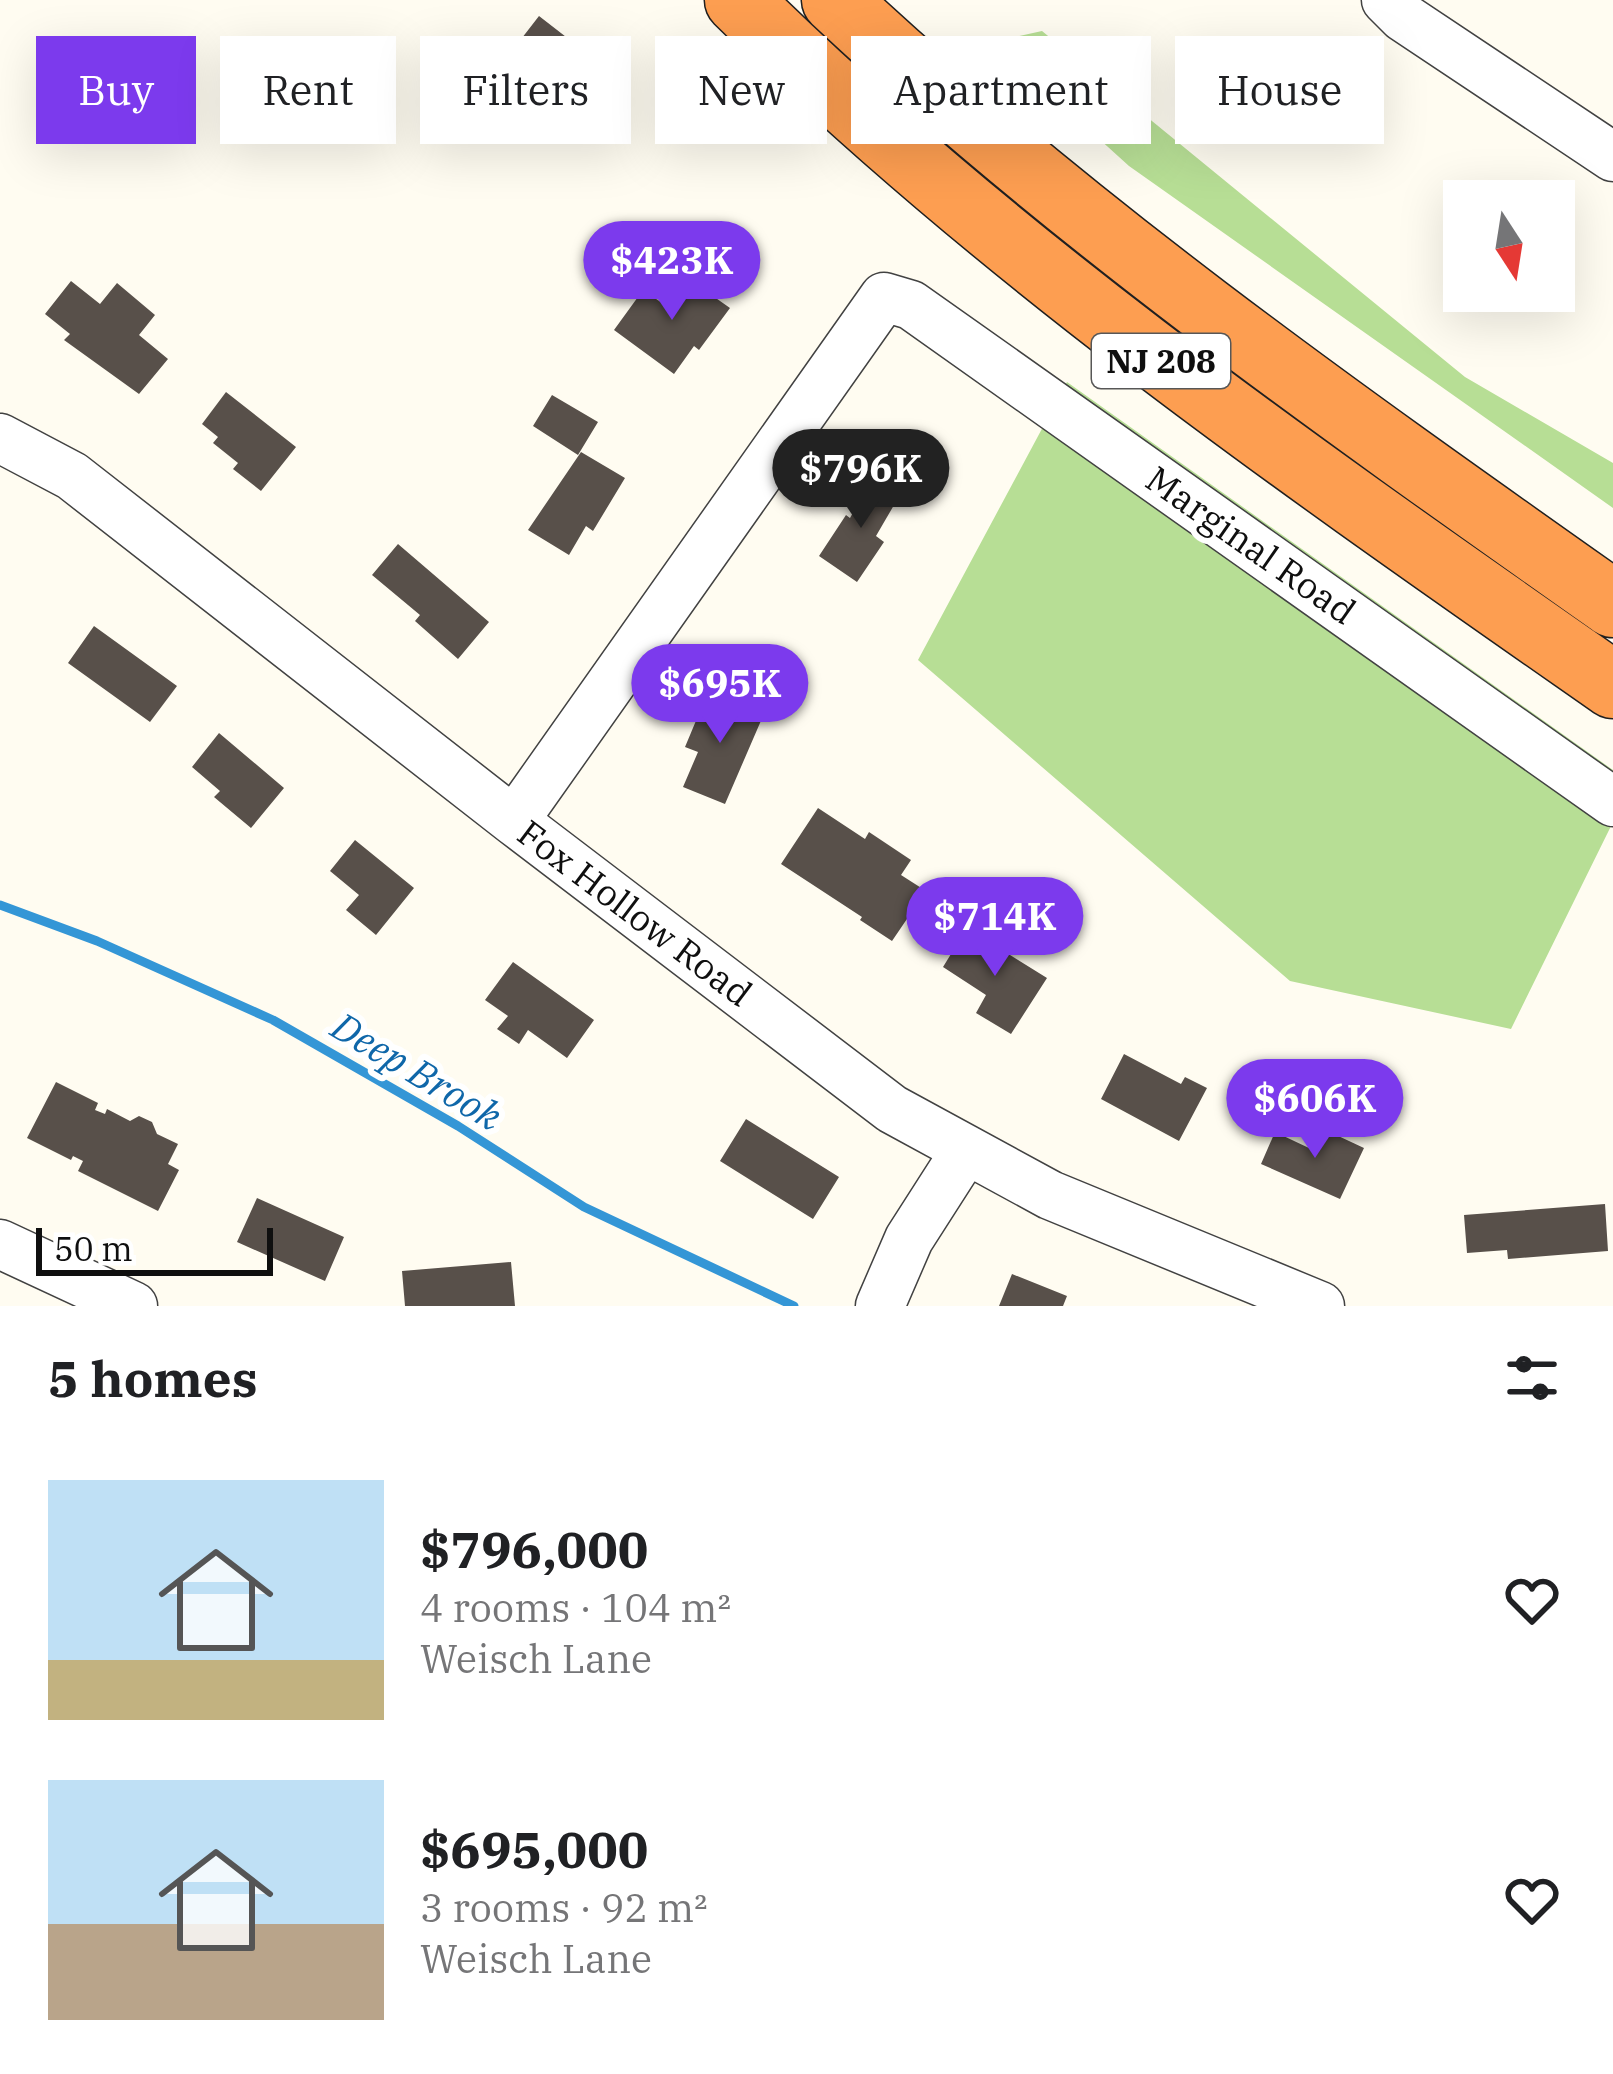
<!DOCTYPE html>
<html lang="en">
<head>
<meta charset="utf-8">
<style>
	body { margin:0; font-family:"IBM Plex Serif",serif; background:#f6f6f6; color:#202124; height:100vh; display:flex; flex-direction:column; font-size:45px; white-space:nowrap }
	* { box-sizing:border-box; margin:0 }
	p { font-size:39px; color:#757577 }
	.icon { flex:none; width:66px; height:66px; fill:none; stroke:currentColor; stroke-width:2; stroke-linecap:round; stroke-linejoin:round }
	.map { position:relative; height:1306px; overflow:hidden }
	.sheet { display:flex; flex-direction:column; background:#fff; flex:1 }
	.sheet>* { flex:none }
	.banner { position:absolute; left:36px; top:36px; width:1542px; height:108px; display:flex; gap:24px }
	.needle { width:78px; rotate:168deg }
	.fabs { position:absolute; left:1443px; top:180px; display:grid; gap:24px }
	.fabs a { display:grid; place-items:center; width:132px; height:132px; border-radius:0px; background:#fff; box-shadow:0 12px 48px #0002; font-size:60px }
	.scale { position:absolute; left:36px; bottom:30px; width:237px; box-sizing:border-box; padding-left:12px; border:6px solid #0f0f0f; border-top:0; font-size:33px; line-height:42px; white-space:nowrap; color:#0f0f0f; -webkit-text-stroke:9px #fff; paint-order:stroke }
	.price { position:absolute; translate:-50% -102px; padding:0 27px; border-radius:42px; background:#7c3aed; color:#fff; font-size:39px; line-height:78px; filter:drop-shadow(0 3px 6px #0008) }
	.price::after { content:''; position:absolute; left:50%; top:72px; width:36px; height:27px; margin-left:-18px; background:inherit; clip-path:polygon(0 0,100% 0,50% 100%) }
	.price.active { background:#222; color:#fff }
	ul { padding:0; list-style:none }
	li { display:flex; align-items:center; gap:36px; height:300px; padding:0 48px }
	li span { display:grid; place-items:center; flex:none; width:336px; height:240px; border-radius:0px; color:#555 }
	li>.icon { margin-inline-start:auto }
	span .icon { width:144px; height:144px; fill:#fffc; stroke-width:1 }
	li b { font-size:51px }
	h2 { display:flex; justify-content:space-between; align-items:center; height:144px; padding:0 48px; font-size:51px }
	.pill { padding:0 42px; border-radius:0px; background:#fff; box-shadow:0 12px 48px #0002; font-size:42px; line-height:108px }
	.pill.active { background:#7c3aed; color:#fff }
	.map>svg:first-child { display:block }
</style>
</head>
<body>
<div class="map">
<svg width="1613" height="1306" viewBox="0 0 1613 1306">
	<rect width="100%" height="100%" fill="#fffcf1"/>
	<path fill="#b7de95" d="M 1042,31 L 1465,377 L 1613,463 L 1613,508 L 1129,166 L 992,42 Z
		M 1067,382 L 1613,770 L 1613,822 L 1511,1029 L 1290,981 L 918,660 Z"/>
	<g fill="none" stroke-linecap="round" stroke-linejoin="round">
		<path stroke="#3496d6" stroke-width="9" d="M 0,905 L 97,941 L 273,1020 L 458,1126 L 584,1207 L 794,1306"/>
	</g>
	<path fill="#58504a" d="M 539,16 L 579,47 L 530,109 L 491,78 Z
		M 683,275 L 730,308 L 699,350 L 694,346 L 674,374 L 614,330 L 643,290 L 662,303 Z
		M 71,281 L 100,304 L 117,283 L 155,315 L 139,335 L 168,359 L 139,394 L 64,340 L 70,334 L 45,314 Z
		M 226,392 L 296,447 L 261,491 L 233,469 L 238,463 L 213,443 L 218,437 L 202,424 Z
		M 552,395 L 598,422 L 578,455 L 533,426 Z
		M 581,452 L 625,478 L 593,531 L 586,526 L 569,555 L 528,530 Z
		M 874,475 L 901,493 L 876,536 L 884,542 L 857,582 L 819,556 L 846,515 L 850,518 Z
		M 398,544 L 489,622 L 458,659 L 415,621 L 420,615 L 372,575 Z
		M 94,626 L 177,686 L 150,722 L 68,663 Z
		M 708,692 L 763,716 L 725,804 L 683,787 L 698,752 L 685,747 Z
		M 219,733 L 284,788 L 251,828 L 214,797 L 220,791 L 192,767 Z
		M 818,808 L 865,839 L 869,832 L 911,860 L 901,875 L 926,891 L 892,941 L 860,920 L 862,917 L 781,864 Z
		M 355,840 L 414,888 L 376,935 L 346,910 L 359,895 L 330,871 Z
		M 967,928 L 1047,978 L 1011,1034 L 976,1013 L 986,995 L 943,967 Z
		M 513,962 L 594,1020 L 567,1058 L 528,1030 L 519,1044 L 497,1029 L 508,1016 L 485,1000 Z
		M 1124,1054 L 1181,1084 L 1185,1077 L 1207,1088 L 1179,1141 L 1101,1099 Z
		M 56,1082 L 98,1103 L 95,1110 L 105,1114 L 107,1109 L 130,1121 L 139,1116 L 152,1122 L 157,1134 L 178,1144 L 168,1164 L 179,1170 L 158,1211 L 78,1171 L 83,1161 L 73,1156 L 71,1160 L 27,1138 Z
		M 746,1119 L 839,1177 L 813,1219 L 720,1161 Z
		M 1319,1127 L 1364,1148 L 1340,1199 L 1261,1164 L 1275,1132 L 1309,1148 Z
		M 257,1198 L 344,1237 L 325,1281 L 237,1242 Z
		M 1605,1204 L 1608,1251 L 1508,1259 L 1507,1250 L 1467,1253 L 1464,1215 Z
		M 511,1262 L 515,1306 L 405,1306 L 402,1271 Z
		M 1012,1274 L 1067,1296 L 1063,1306 L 999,1306 Z"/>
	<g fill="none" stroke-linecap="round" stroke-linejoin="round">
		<g stroke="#424242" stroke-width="51">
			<path id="minor" d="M 1386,0 L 1403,17 L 1613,157
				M 0,438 L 72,476 L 514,821 L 892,1109 L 1050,1195 L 1320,1306
				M 514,821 L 884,297 L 911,305 L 1613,802
				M 0,1244 L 133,1306
				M 880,1306 L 909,1239 L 966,1150"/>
		</g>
		<g stroke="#202020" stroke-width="69">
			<path id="highway" d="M 738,0 C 1002,261 1310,473 1613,685
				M 835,0 C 1075,225 1344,414 1613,604"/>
		</g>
		<use href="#minor" stroke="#fff" stroke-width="48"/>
		<use href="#highway" stroke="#fd9e51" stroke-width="66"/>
	</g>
	<g text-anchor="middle" stroke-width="12" stroke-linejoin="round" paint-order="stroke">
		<rect fill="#fff" stroke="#575757" stroke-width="3" x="1092" y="334" width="138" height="54" rx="9"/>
		<g font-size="33" font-weight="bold" fill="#0f0f0f">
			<text x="1161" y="373">NJ 208</text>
		</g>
		<g font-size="36" fill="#0f0f0f" stroke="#fff">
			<text transform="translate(1251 545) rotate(35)" y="13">Marginal Road</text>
			<text transform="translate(635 913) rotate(37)" y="13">Fox Hollow Road</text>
		</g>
		<g font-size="39" font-style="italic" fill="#0f67a9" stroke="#fff">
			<text transform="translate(417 1071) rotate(31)" y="14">Deep Brook</text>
		</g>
	</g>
</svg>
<div class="fabs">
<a><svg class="needle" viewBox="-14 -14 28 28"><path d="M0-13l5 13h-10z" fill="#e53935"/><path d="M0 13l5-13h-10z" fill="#757577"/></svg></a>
</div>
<div class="scale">50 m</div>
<b class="price" style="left:672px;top:323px">$423K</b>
<b class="price active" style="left:861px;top:531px">$796K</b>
<b class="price" style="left:720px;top:746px">$695K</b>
<b class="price" style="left:995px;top:979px">$714K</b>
<b class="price" style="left:1315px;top:1161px">$606K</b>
<div class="banner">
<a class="pill active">Buy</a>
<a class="pill">Rent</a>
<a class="pill">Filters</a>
<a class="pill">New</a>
<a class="pill">Apartment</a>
<a class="pill">House</a>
</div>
</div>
<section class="sheet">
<h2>5 homes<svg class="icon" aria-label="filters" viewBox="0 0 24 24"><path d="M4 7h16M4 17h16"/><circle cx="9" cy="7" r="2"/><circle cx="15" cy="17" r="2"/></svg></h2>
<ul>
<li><span style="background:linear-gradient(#bfe0f5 75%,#c2b280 0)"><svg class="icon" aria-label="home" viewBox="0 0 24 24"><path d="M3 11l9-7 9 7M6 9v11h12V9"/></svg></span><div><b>$796,000</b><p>4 rooms · 104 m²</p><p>Weisch Lane</p></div><svg class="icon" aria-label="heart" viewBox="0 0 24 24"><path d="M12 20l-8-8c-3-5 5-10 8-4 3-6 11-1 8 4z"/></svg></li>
<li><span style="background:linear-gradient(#bfe0f5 60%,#b9a48a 0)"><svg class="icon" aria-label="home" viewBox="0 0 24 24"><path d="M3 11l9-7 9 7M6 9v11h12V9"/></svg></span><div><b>$695,000</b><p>3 rooms · 92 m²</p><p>Weisch Lane</p></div><svg class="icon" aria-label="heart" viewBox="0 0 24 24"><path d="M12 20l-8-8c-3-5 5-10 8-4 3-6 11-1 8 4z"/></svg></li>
</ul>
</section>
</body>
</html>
